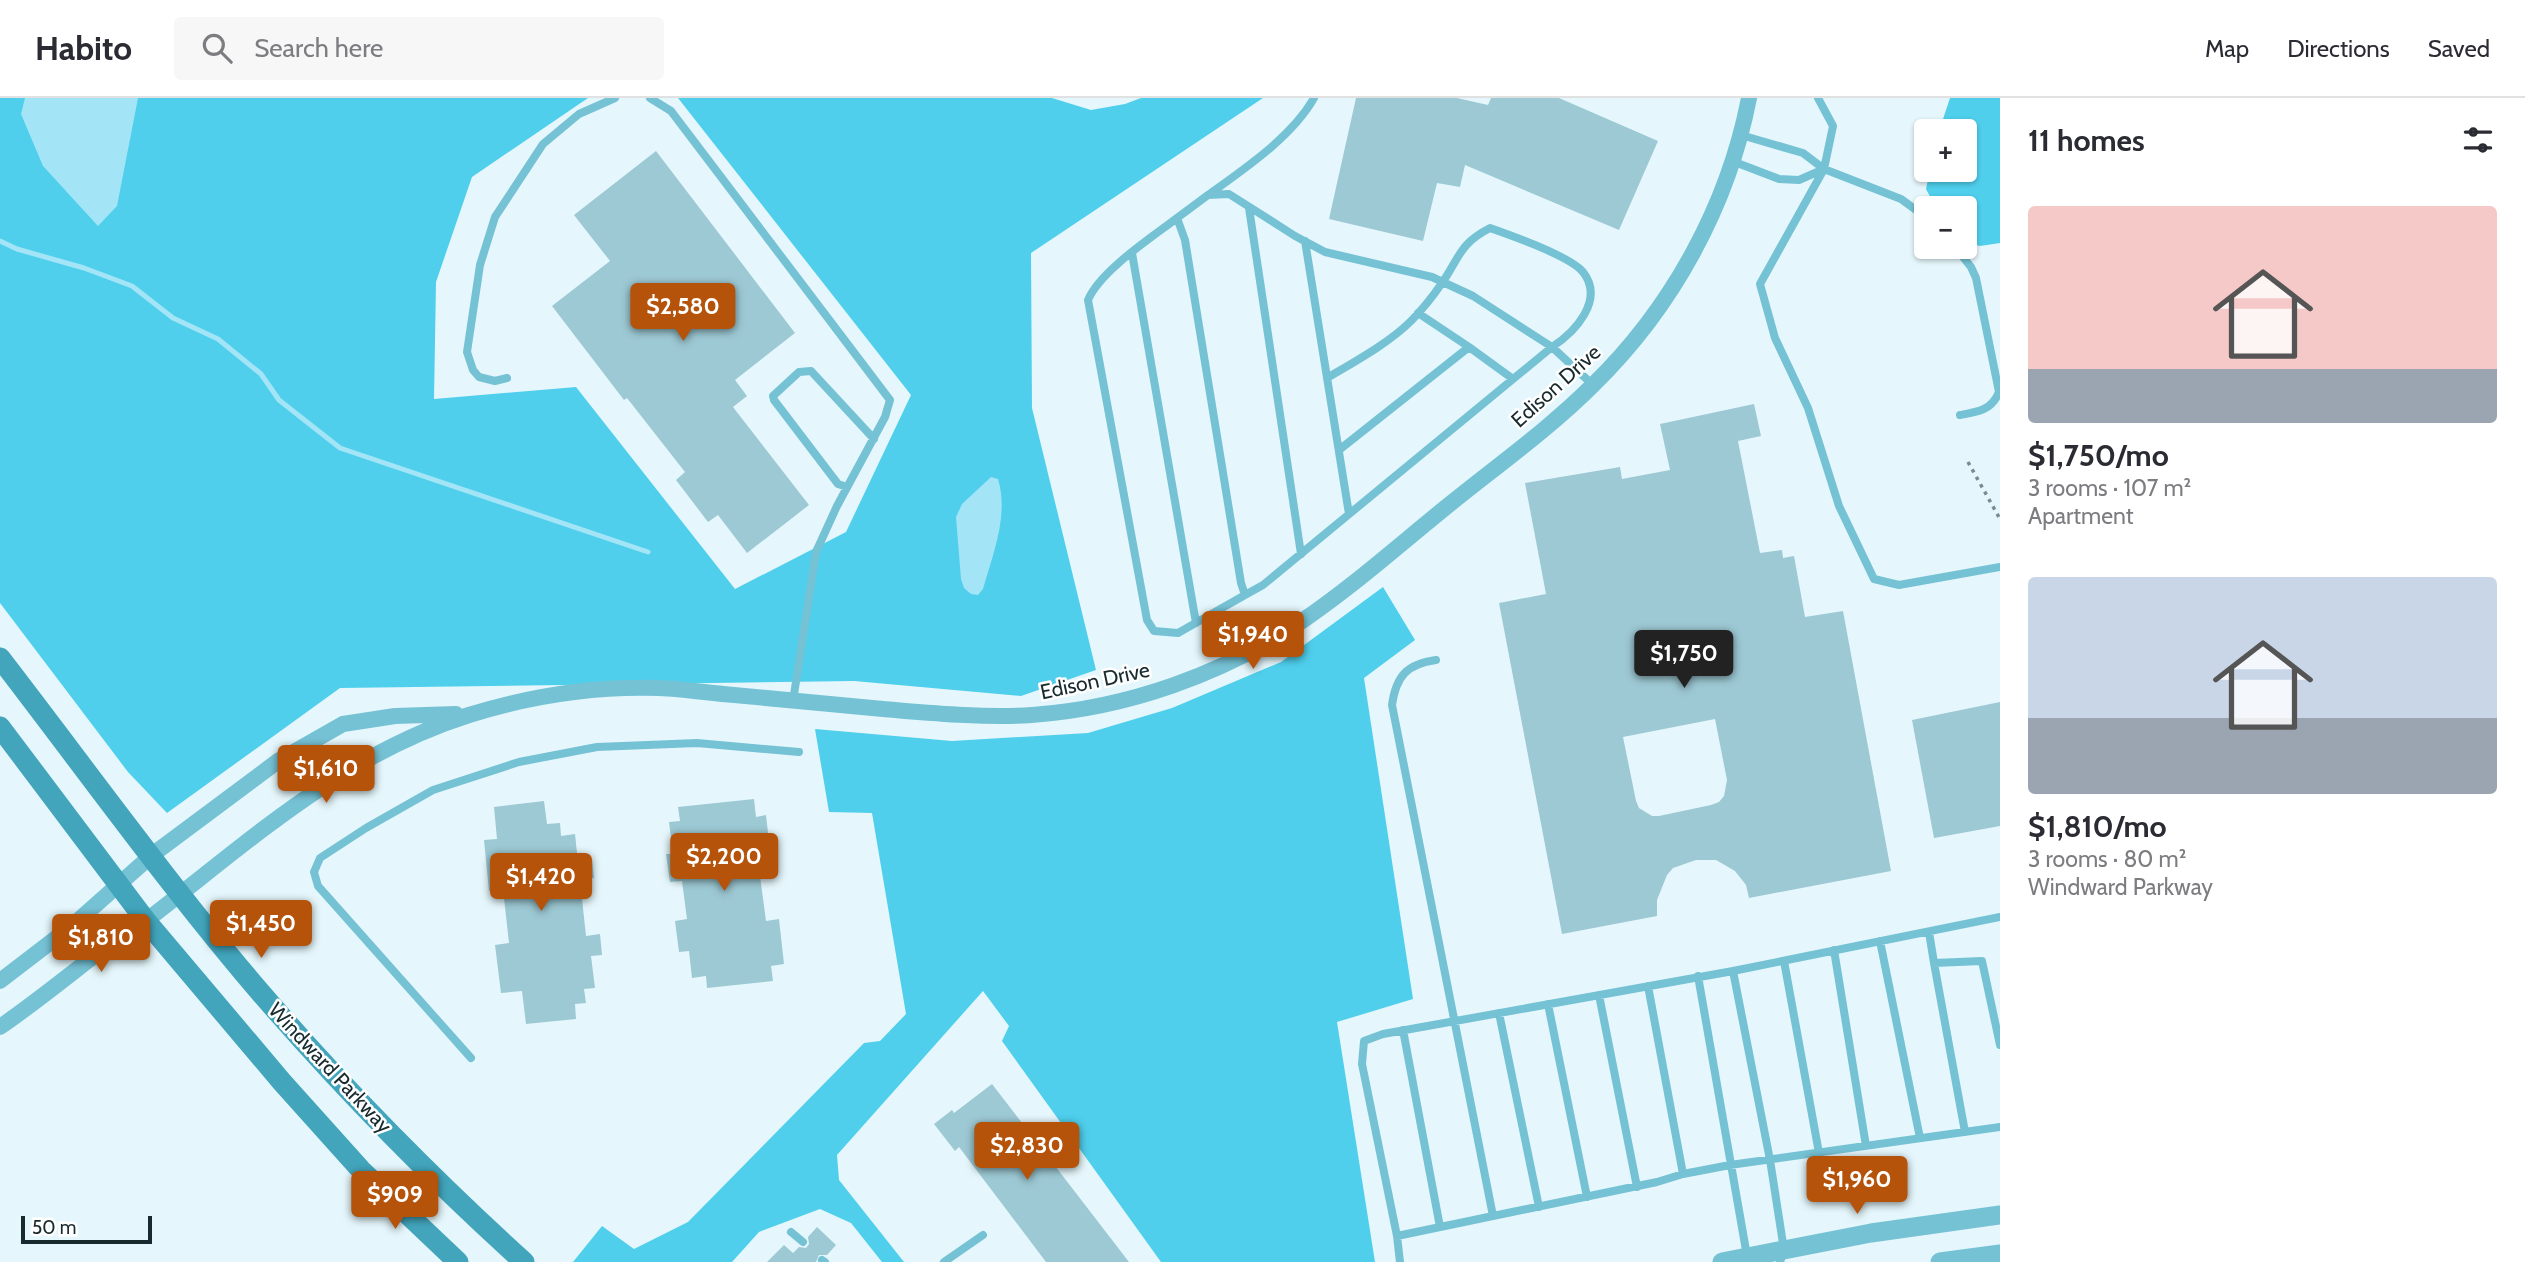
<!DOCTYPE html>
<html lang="en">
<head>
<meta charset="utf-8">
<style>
	body { margin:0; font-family:Cabin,sans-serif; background:#f7f7f7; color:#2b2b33; height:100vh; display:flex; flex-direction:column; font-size:26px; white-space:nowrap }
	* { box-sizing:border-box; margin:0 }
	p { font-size:23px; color:#7c7c81 }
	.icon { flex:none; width:38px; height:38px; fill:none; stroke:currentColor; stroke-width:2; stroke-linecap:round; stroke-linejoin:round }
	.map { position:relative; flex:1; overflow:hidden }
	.drawer { display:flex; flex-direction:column; background:#fff; width:525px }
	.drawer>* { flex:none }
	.fabs { position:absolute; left:1914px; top:21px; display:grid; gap:14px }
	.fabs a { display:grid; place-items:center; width:63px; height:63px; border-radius:7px; background:#fff; box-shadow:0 2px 5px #0004; font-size:35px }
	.scale { position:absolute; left:21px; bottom:18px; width:131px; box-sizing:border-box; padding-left:7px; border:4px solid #182a2e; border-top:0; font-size:19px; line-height:24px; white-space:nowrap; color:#182a2e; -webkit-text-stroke:5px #fff; paint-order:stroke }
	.price { position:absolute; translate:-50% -60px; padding:0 16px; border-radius:7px; background:#b45309; color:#fff; font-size:23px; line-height:46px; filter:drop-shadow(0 2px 4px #0008) }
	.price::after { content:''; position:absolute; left:50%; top:42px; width:21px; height:16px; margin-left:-10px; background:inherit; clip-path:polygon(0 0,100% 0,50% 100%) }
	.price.selected { background:#222; color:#fff }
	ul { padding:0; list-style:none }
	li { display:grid; align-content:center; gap:14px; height:371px; padding:0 28px }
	li span { display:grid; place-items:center; height:217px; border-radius:7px; color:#555 }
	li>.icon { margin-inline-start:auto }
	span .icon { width:126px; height:126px; fill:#fffc; stroke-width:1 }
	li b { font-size:30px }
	h2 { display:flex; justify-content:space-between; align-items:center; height:84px; padding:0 28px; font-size:30px }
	header { display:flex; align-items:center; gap:42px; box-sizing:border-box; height:98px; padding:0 35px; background:#fff; border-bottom:2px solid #e1e1e2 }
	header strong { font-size:33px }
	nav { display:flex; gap:38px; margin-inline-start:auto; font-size:24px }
	.search { width:490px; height:63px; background:#f7f7f7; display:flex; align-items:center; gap:18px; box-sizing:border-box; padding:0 24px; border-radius:7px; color:#7c7c81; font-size:26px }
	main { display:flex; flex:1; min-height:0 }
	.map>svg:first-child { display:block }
</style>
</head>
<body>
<header>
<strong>Habito</strong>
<div class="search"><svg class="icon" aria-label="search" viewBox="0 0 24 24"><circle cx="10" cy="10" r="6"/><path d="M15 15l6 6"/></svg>Search here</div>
<nav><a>Map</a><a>Directions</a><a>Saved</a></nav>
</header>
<main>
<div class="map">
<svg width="2000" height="1164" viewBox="0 0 2000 1164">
	<rect width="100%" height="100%" fill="#e5f7fc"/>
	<path fill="#4fcfec" d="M 0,0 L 588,0 L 472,79 L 436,184 L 434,301 L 576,289 L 735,491 L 846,434 L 911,297 L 678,0 L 1052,0 L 1091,12 L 1125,6 L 1141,0 L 1263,0 L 1031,155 L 1032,310 L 1096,572 L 1021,598 L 854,583 L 340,590 L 167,715 L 128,674 L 0,505 Z
		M 1950,0 L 2000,0 L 2000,145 L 1980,148 L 1965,144 L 1965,110 L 1936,110 L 1926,91 L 1930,72 L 1965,72 L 1965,33 L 1939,33 Z
		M 1383,489 L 1415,542 L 1364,580 L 1413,901 L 1337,924 L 1375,1164 L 1161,1164 L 1002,943 L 1009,928 L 983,893 L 837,1057 L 839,1082 L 904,1164 L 882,1164 L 851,1125 L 820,1111 L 759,1134 L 732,1164 L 573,1164 L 602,1128 L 634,1151 L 688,1124 L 864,945 L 880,943 L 906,916 L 872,715 L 829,714 L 815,631 L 952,643 L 1088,635 L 1172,610 L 1281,564 Z"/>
	<path fill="#a3e5f7" d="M 25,0 L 138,0 L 117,108 L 98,128 L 43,68 L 21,16 Z
		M 991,379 L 998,381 C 1009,417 993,456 983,491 L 978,497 L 971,496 L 964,490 L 961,481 L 956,419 L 962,406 Z"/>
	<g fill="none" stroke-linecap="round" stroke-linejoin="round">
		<path stroke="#a3e5f7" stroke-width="5" d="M 0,143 L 17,151 L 84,170 L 132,188 L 173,220 L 218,241 L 261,276 L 279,302 L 340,350 L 648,454"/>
	</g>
	<path fill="#9dc9d4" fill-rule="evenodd" d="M 1356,0 L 1457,0 L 1488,7 L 1491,0 L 1559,0 L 1658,43 L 1619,132 L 1465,67 L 1460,89 L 1437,85 L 1423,143 L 1329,121 Z
		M 656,53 L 795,235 L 735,282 L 747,298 L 733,309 L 809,407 L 747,455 L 718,417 L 708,424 L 676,382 L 685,374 L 627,300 L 624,302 L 552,208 L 610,163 L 574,117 Z
		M 1754,306 L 1761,338 L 1738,343 L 1760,455 L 1782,452 L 1783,460 L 1794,458 L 1805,519 L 1843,513 L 1891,773 L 1749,800 L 1746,787 L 1735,773 L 1716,762 L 1696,762 L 1673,770 L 1667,777 L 1657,802 L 1657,818 L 1562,836 L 1499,505 L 1546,496 L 1525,385 L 1620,369 L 1622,381 L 1670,372 L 1660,326 ZM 1715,621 L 1727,682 L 1724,698 L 1719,704 L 1711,707 L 1659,718 L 1652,718 L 1639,710 L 1636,703 L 1623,639 Z
		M 2000,604 L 2000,728 L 1934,740 L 1912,622 Z
		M 754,701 L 756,719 L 766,717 L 771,761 L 758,763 L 766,823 L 779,821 L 784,866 L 771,868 L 773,883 L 707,890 L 706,878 L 692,880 L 689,853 L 679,854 L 675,823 L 687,821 L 682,783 L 670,784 L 666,756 L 673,756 L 669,724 L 680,723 L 678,709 Z
		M 544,703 L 547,726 L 560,725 L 561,738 L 575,736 L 578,764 L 592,762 L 594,780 L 580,782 L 586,838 L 600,836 L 602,857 L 591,858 L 595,890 L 584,891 L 586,905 L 575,906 L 576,921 L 526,926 L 522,893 L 501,895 L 495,847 L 509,845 L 503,791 L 489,793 L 484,742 L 497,741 L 494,709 Z
		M 992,986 L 1129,1164 L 1046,1164 L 959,1049 L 955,1053 L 934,1026 L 952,1012 L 954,1015 Z
		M 817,1129 L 836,1147 L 827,1157 L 819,1157 L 816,1164 L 767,1164 L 784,1147 L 793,1155 L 799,1149 L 806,1150 L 809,1146 L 808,1139 Z"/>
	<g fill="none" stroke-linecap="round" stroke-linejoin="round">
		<path stroke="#798b8f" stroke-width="3.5" stroke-dasharray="3.5 5" stroke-linecap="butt" d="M 1968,364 L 2000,421"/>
		<path stroke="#76c2d5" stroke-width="8" d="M 650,0 L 671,13 L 890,302 L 885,319 L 837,408 L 816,454 L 793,603
			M 1818,0 L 1833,28 L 1824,71 L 1760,186 L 1775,240 L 1808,310 L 1839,408 L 1874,481 L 1899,487 L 2000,469
			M 1741,37 L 1803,55 L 1824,71 L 1901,101 L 1927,120
			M 1732,63 L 1779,81 L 1799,82 L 1824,71
			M 1208,97 C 1244,71 1292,39 1314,0
			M 1249,110 L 1301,456
			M 1177,120 C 1151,140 1100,173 1088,202 L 1147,522 L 1154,533 L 1178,535 L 1245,497
			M 1305,143 L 1349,416
			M 1955,149 L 1971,169 L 1976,180 L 1999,294 C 1992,312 1978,314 1960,317
			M 1132,155 L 1196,525
			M 1469,249 L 1513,281
			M 507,280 L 495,283 L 479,279 L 473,272 L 467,254 L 480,167 L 495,119 L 543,46 L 579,16 L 615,0
			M 1327,280 C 1354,264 1389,245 1411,223 C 1422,212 1433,198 1442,185 C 1460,159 1459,146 1490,130 C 1510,137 1571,159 1583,174 C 1605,202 1575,234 1552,249 L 1263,487 L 1245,497 L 1241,485 L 1185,142 L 1177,120 L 1208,97 L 1229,96 L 1295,138 L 1325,154 L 1432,179 L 1473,198 L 1552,249 L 1593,287
			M 1339,352 L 1469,249 L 1418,215
			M 847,389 L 838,386 L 774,302 L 773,298 L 799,274 L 811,273 L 874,341
			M 1436,562 C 1407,566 1396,578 1392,607 L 1493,1118
			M 1929,834 L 1934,865 L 1982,863 L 2000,947
			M 1880,843 L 1920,1040
			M 1834,852 L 1866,1048
			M 1784,863 L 1819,1055
			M 1934,865 L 1965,1034
			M 1733,873 L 1770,1062 L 1784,1152 L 1780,1164
			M 1698,878 L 1747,1158
			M 1648,888 L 1683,1076
			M 1599,897 L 1637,1089
			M 1548,906 L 1587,1099
			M 1499,915 L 1539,1109
			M 1403,932 L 1440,1129
			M 471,960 L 318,788 L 314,774 L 320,760 L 366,730 L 433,692 L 519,664 L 597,649 L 697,645 L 799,654
			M 791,1134 L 803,1144
			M 1397,1138 L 1657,1084 L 1683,1076 L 1730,1067 L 2000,1029
			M 822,1162 L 825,1164
			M 944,1164 L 983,1137
			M 1400,1164 L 1397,1138 L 1362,966 L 1364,943 L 1383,936 L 1733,873 L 2000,819"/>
		<path stroke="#76c2d5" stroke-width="16" d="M 0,883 L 73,827 L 152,757 L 278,663 L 343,626 L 395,618 L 456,616
			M 0,929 C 32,907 63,882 94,858 C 111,846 130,835 147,822 C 250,743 342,657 469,617 C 530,598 596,588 659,590 C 684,591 709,595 734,597 C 784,602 833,606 883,611 C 932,615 983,620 1032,617 C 1128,610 1223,576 1302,523 C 1352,489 1398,448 1445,410 C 1494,370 1548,332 1593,287 C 1672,210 1728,108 1749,0"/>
		<path stroke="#76c2d5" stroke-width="19" d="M 1722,1164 L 1871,1135 L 2000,1117
			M 1940,1164 L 2000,1156"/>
		<path stroke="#42a5bc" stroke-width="21" d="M 0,560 C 84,669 165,782 254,887 C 338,985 429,1078 524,1164
			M 0,629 L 146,823 L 282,984 L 361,1072 L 458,1164"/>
	</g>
	<g text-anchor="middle" stroke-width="5" stroke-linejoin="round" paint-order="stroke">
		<g font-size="21" fill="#182a2e" stroke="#fff">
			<text transform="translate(1556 288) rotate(-42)" y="7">Edison Drive</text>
			<text transform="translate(1095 583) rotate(-12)" y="7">Edison Drive</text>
			<text transform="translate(330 970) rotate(47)" y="7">Windward Parkway</text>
		</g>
	</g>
</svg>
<div class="fabs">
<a>+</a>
<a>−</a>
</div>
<div class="scale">50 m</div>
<b class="price" style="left:683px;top:245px">$2,580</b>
<b class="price" style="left:1253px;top:573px">$1,940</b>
<b class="price selected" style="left:1684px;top:592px">$1,750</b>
<b class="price" style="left:326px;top:707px">$1,610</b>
<b class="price" style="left:724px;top:795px">$2,200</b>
<b class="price" style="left:541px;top:815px">$1,420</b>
<b class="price" style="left:261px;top:862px">$1,450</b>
<b class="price" style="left:101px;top:876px">$1,810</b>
<b class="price" style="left:1027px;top:1084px">$2,830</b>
<b class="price" style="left:1857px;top:1118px">$1,960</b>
<b class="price" style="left:395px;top:1133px">$909</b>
</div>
<section class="drawer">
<h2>11 homes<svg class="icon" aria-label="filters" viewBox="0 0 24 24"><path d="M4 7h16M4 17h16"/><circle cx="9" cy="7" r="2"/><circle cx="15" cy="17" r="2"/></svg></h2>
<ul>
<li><span style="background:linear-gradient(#f6c9c9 75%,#9aa5b1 0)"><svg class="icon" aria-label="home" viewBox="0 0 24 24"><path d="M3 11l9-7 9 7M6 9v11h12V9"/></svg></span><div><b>$1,750/mo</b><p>3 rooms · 107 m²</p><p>Apartment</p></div></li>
<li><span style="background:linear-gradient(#c9d6e8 65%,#9aa5b1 0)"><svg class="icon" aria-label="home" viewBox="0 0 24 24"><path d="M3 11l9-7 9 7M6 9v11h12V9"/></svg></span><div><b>$1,810/mo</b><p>3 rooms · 80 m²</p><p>Windward Parkway</p></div></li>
</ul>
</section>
</main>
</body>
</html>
